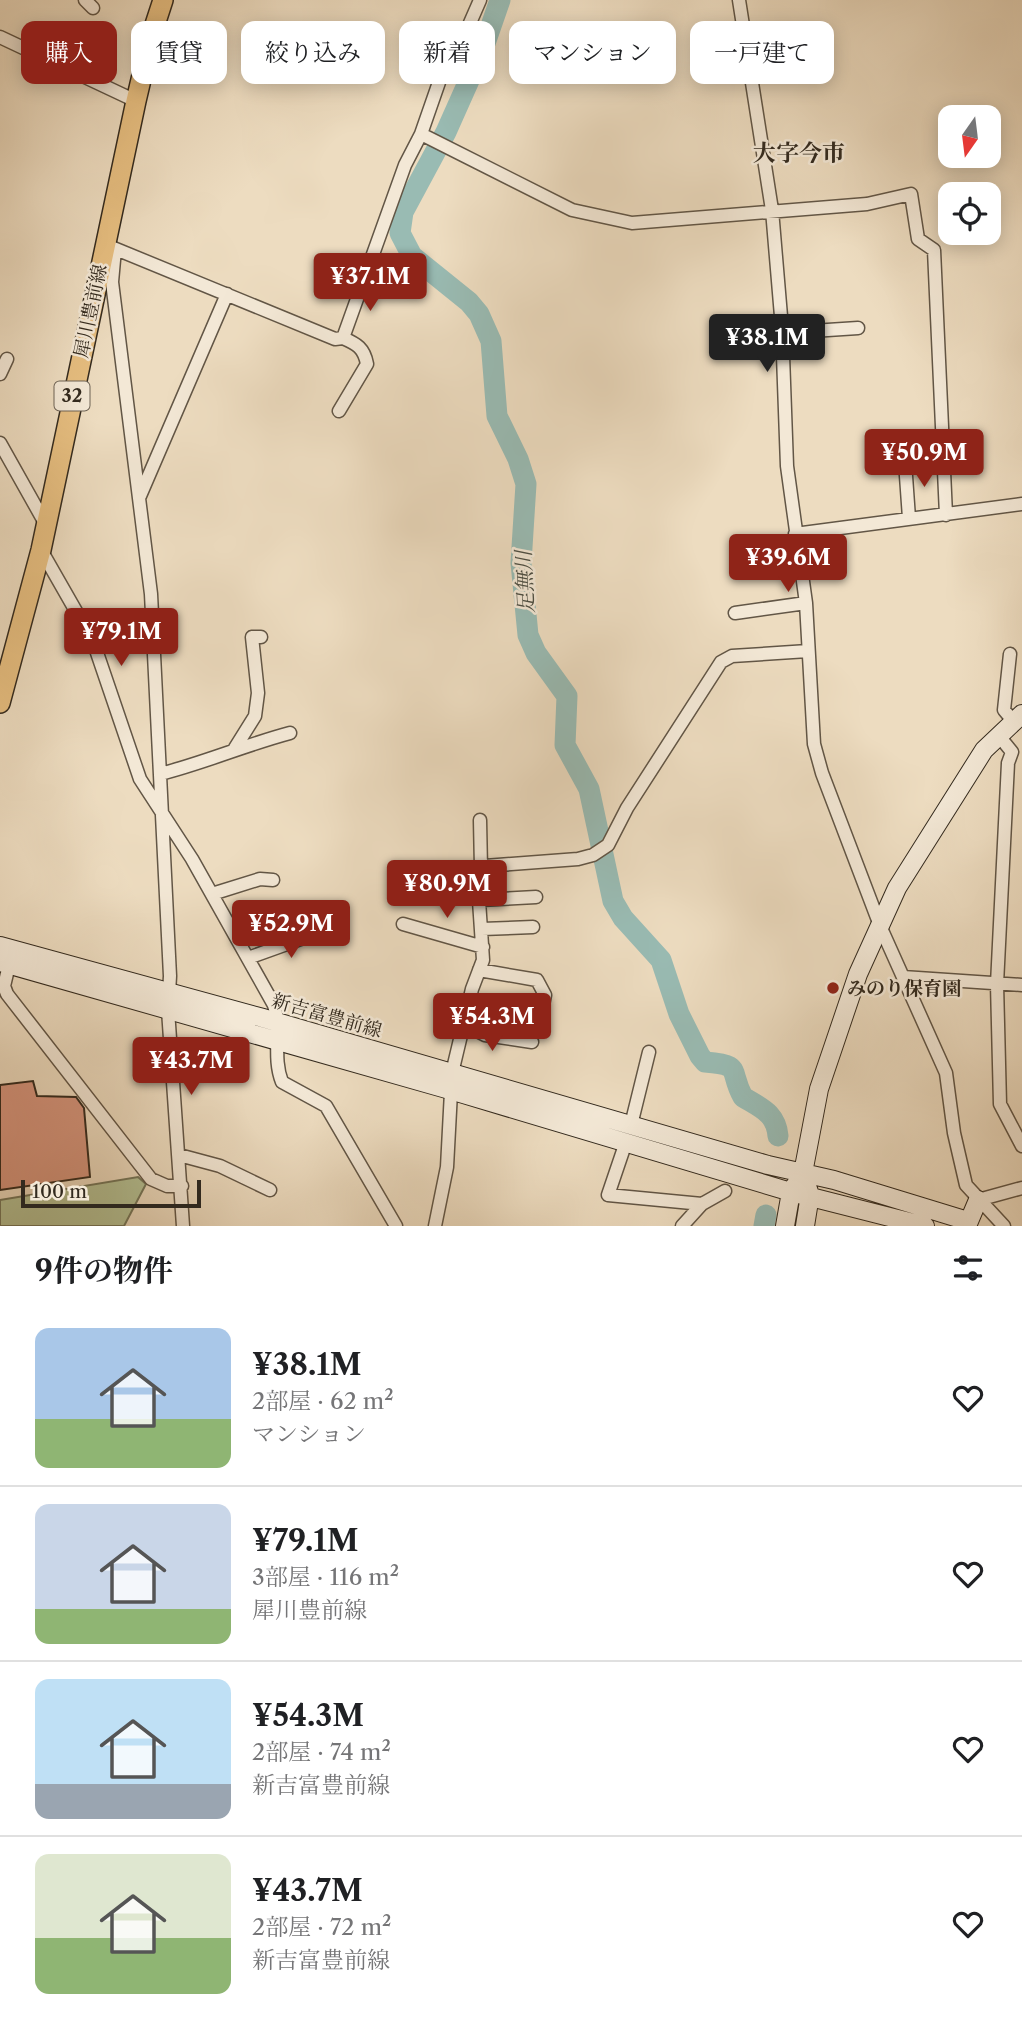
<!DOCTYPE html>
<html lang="ja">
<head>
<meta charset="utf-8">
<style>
	body { margin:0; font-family:"Libre Caslon Text","Noto Serif JP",serif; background:#f2f2f2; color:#202124; height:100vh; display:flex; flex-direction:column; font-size:26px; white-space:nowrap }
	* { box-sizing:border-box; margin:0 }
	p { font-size:23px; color:#757577 }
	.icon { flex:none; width:38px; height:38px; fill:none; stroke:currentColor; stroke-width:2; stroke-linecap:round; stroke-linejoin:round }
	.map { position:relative; height:1226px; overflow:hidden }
	.drawer { display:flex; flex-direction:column; background:#fff; flex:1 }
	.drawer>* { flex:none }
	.guide { position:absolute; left:21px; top:21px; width:980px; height:63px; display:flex; gap:14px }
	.needle { width:46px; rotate:194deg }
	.fabs { position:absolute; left:938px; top:105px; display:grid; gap:14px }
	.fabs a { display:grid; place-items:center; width:63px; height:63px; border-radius:14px; background:#fff; box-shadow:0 4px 18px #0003; font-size:35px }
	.scale { position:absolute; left:21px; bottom:18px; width:180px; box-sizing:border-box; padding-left:7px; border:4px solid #332a1e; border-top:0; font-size:19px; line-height:24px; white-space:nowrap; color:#332a1e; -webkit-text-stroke:5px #f3e8d6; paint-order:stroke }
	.price { position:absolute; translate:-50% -60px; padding:0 16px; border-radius:7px; background:#8f2418; color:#fff; font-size:23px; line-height:46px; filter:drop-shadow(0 2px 4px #0008) }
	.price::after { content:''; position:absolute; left:50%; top:42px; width:21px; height:16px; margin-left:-10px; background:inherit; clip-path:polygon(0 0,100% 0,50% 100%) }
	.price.on { background:#222; color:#fff }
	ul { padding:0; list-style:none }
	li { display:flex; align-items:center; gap:21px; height:175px; padding:0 35px }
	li+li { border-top:2px solid #e0e0e0 }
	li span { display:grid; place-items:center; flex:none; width:196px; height:140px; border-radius:14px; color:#555 }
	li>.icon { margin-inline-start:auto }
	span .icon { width:84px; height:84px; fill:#fffc; stroke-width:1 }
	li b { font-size:30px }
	h2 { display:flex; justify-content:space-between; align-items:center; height:84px; padding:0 35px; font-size:30px }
	.chip { padding:0 24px; border-radius:14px; background:#fff; box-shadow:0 4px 18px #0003; font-size:24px; line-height:63px }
	.chip.on { background:#8f2418; color:#fff }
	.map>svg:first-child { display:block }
</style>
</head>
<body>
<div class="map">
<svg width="1022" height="1226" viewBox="0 0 1022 1226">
	<rect width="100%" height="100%" fill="#eddcc0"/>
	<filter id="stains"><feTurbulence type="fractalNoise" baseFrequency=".00286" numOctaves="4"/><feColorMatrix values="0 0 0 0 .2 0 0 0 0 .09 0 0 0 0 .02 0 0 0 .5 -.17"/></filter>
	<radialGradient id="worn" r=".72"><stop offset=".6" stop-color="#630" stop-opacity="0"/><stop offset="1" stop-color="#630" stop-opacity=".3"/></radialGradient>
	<path fill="#b4c296" stroke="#74765a" stroke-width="2" d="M 138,1177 L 146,1184 L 124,1226 L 0,1226 L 0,1200 Z"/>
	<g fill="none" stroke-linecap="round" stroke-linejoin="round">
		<path stroke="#99bbb3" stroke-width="21" d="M 500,0 L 483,49 L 446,132 L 403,212 L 400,233 L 412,256 L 469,302 L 479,314 L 491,341 L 497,416 L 518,459 L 526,484 L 521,563 L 528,635 L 536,653 L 567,696 L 565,745 L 589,789 L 613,901 L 623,918 L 661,960 L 679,1014 L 700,1056 L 705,1062 C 744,1065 728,1070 743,1097 C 761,1108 776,1113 778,1136
			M 764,1226 L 766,1215"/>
	</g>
	<path fill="#d6957e" stroke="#332a1e" stroke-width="2" d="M 33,1081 L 37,1096 L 76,1097 L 84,1108 L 90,1177 L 0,1190 L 0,1085 Z"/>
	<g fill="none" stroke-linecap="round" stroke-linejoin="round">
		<g stroke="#625646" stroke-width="15">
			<path id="street" d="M 85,0 L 93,8
				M 739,0 L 772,210 L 782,328 L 787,466 L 806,603 L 814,744 L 822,773 L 881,928 L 946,1073 L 954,1133 L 966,1185 L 1004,1226
				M 0,37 L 136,101
				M 421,134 L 572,210 L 632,223 L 867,204 L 911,194 L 918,239 L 934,250 L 946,515
				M 111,247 L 335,339 L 343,338 L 405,165 L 421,134 L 445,65 L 463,39 L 480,0
				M 115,249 L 112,282 L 151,594 L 170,976 L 168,1010 L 183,1226
				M 782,333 L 858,328
				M 0,374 L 7,359
				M 339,411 L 367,364 C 364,348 357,344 343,338
				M 0,443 L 45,523
				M 905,462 L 909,518
				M 140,496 L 227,294
				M 795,534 L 1022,504
				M 41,550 L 93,641 L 140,779 L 192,859 L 274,1005 C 282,1031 272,1057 282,1082 L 326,1106 L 396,1226
				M 735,613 L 806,603
				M 1010,654 L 1004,710 L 1014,722
				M 999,736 L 1012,752 L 1008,763 L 997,984 L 1000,1104 L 1022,1146
				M 235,748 L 255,716 L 258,693 L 252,637 L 261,637
				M 160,774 C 204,763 245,745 290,733
				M 480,820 L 481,869
				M 212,894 L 260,879 L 273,880
				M 480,900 L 536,897
				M 403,924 L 483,947
				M 482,929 L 533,927
				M 248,958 L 323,931
				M 9,965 L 4,986 L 7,994 L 151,1179 L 167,1186 L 182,1186
				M 903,977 L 1022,985
				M 469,1001 L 532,1011 L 543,1005 L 545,995 L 537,980 L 479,970
				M 464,1024 L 485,1035 L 532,1042
				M 631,1125 L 649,1052
				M 626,1142 L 608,1195 L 702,1204
				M 179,1155 L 220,1166 L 270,1190
				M 978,1200 L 1022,1188
				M 435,1226 L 447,1167 L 452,1073 L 472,989 L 483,960 L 477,871 L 485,866 L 578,859 L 593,855 L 608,845 L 627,808 L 721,662 L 732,656 L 808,651
				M 682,1226 L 702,1204 L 725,1191"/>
		</g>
		<g stroke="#332a1e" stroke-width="20">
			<path id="secondary" d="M 0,946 L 263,1018 L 768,1165 L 834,1180 L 968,1221
				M 0,962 L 450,1090 L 791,1192 L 925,1226
				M 785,1226 L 791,1192 L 803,1173 L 819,1089 L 858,974 L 897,888 L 984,750 L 1022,714
				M 805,1226 L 810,1195 L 807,1186
				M 967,1226 L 978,1200"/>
		</g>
		<g stroke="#332a1e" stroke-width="22">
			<path id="primary" d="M 0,703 L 41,550 L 136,101 L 151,37 L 163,0"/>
		</g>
		<use href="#street" stroke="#f3e8d6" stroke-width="12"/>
		<use href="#secondary" stroke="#f3e8d6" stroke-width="18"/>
		<use href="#primary" stroke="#e6be80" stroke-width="19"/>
	</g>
	<circle fill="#8f2418" stroke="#f3e8d6" stroke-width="2.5" cx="833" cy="988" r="7"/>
	<g text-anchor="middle" stroke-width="5" stroke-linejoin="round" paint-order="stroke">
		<rect fill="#f3e8d6" stroke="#6d6355" stroke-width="2" x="54.5" y="381.5" width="35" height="29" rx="5"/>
		<g font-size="18" font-weight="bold" fill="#332a1e">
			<text x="72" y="402">32</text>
		</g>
		<g font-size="19" fill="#332a1e" stroke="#f3e8d6">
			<text transform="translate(90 311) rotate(-78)" y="7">犀川豊前線</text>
			<text transform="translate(327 1015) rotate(16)" y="7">新吉富豊前線</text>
		</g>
		<g font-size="19" font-weight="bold" fill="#332a1e" stroke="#f3e8d6" text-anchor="start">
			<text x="847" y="995">みのり保育園</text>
		</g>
		<g font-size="21" font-style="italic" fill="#4c4e43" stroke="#f3e8d6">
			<text transform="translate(525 582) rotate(-93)" y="7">足無川</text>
		</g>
		<g font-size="23" font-weight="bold" fill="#332a1e" stroke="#f3e8d6">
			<text x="799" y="161">大字今市</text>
		</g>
	</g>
	<rect width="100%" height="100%" filter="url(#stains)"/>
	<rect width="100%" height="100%" fill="url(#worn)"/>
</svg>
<div class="fabs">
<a><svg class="needle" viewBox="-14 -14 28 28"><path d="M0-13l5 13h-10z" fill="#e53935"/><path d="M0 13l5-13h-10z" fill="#757577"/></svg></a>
<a><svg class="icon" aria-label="locate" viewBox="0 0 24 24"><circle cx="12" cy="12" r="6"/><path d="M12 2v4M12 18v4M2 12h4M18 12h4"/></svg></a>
</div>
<div class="scale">100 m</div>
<b class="price" style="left:370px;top:313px">¥37.1M</b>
<b class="price on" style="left:767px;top:374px">¥38.1M</b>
<b class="price" style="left:924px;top:489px">¥50.9M</b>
<b class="price" style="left:788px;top:594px">¥39.6M</b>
<b class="price" style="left:121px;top:668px">¥79.1M</b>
<b class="price" style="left:447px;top:920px">¥80.9M</b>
<b class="price" style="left:291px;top:960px">¥52.9M</b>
<b class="price" style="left:492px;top:1053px">¥54.3M</b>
<b class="price" style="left:191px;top:1097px">¥43.7M</b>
<div class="guide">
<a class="chip on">購入</a>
<a class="chip">賃貸</a>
<a class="chip">絞り込み</a>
<a class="chip">新着</a>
<a class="chip">マンション</a>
<a class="chip">一戸建て</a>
</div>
</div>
<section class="drawer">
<h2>9件の物件<svg class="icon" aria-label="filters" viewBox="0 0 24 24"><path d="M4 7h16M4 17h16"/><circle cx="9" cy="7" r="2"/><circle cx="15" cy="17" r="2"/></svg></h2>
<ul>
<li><span style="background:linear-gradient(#a9c7e8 65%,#8fb573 0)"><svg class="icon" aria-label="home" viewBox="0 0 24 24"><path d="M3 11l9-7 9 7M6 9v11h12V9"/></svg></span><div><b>¥38.1M</b><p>2部屋 · 62 m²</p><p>マンション</p></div><svg class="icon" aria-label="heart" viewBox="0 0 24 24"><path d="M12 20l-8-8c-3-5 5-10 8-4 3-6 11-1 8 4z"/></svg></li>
<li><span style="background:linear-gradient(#c9d6e8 75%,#8fb573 0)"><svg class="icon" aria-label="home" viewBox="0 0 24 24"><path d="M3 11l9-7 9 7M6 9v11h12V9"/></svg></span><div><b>¥79.1M</b><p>3部屋 · 116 m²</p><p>犀川豊前線</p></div><svg class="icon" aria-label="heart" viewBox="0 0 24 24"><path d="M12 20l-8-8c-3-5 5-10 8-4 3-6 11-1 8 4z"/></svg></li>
<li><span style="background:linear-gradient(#bfe0f5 75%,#9aa5b1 0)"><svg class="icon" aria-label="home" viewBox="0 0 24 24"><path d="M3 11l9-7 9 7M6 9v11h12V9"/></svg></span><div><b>¥54.3M</b><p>2部屋 · 74 m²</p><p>新吉富豊前線</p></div><svg class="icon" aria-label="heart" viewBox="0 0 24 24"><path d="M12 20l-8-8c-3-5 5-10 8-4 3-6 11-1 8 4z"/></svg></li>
<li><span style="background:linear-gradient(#dfe7d0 60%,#8fb573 0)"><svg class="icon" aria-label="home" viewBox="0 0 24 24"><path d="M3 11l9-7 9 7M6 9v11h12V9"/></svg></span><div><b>¥43.7M</b><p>2部屋 · 72 m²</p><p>新吉富豊前線</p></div><svg class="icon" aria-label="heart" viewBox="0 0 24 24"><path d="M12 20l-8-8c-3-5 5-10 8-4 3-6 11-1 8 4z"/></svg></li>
</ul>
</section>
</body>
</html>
